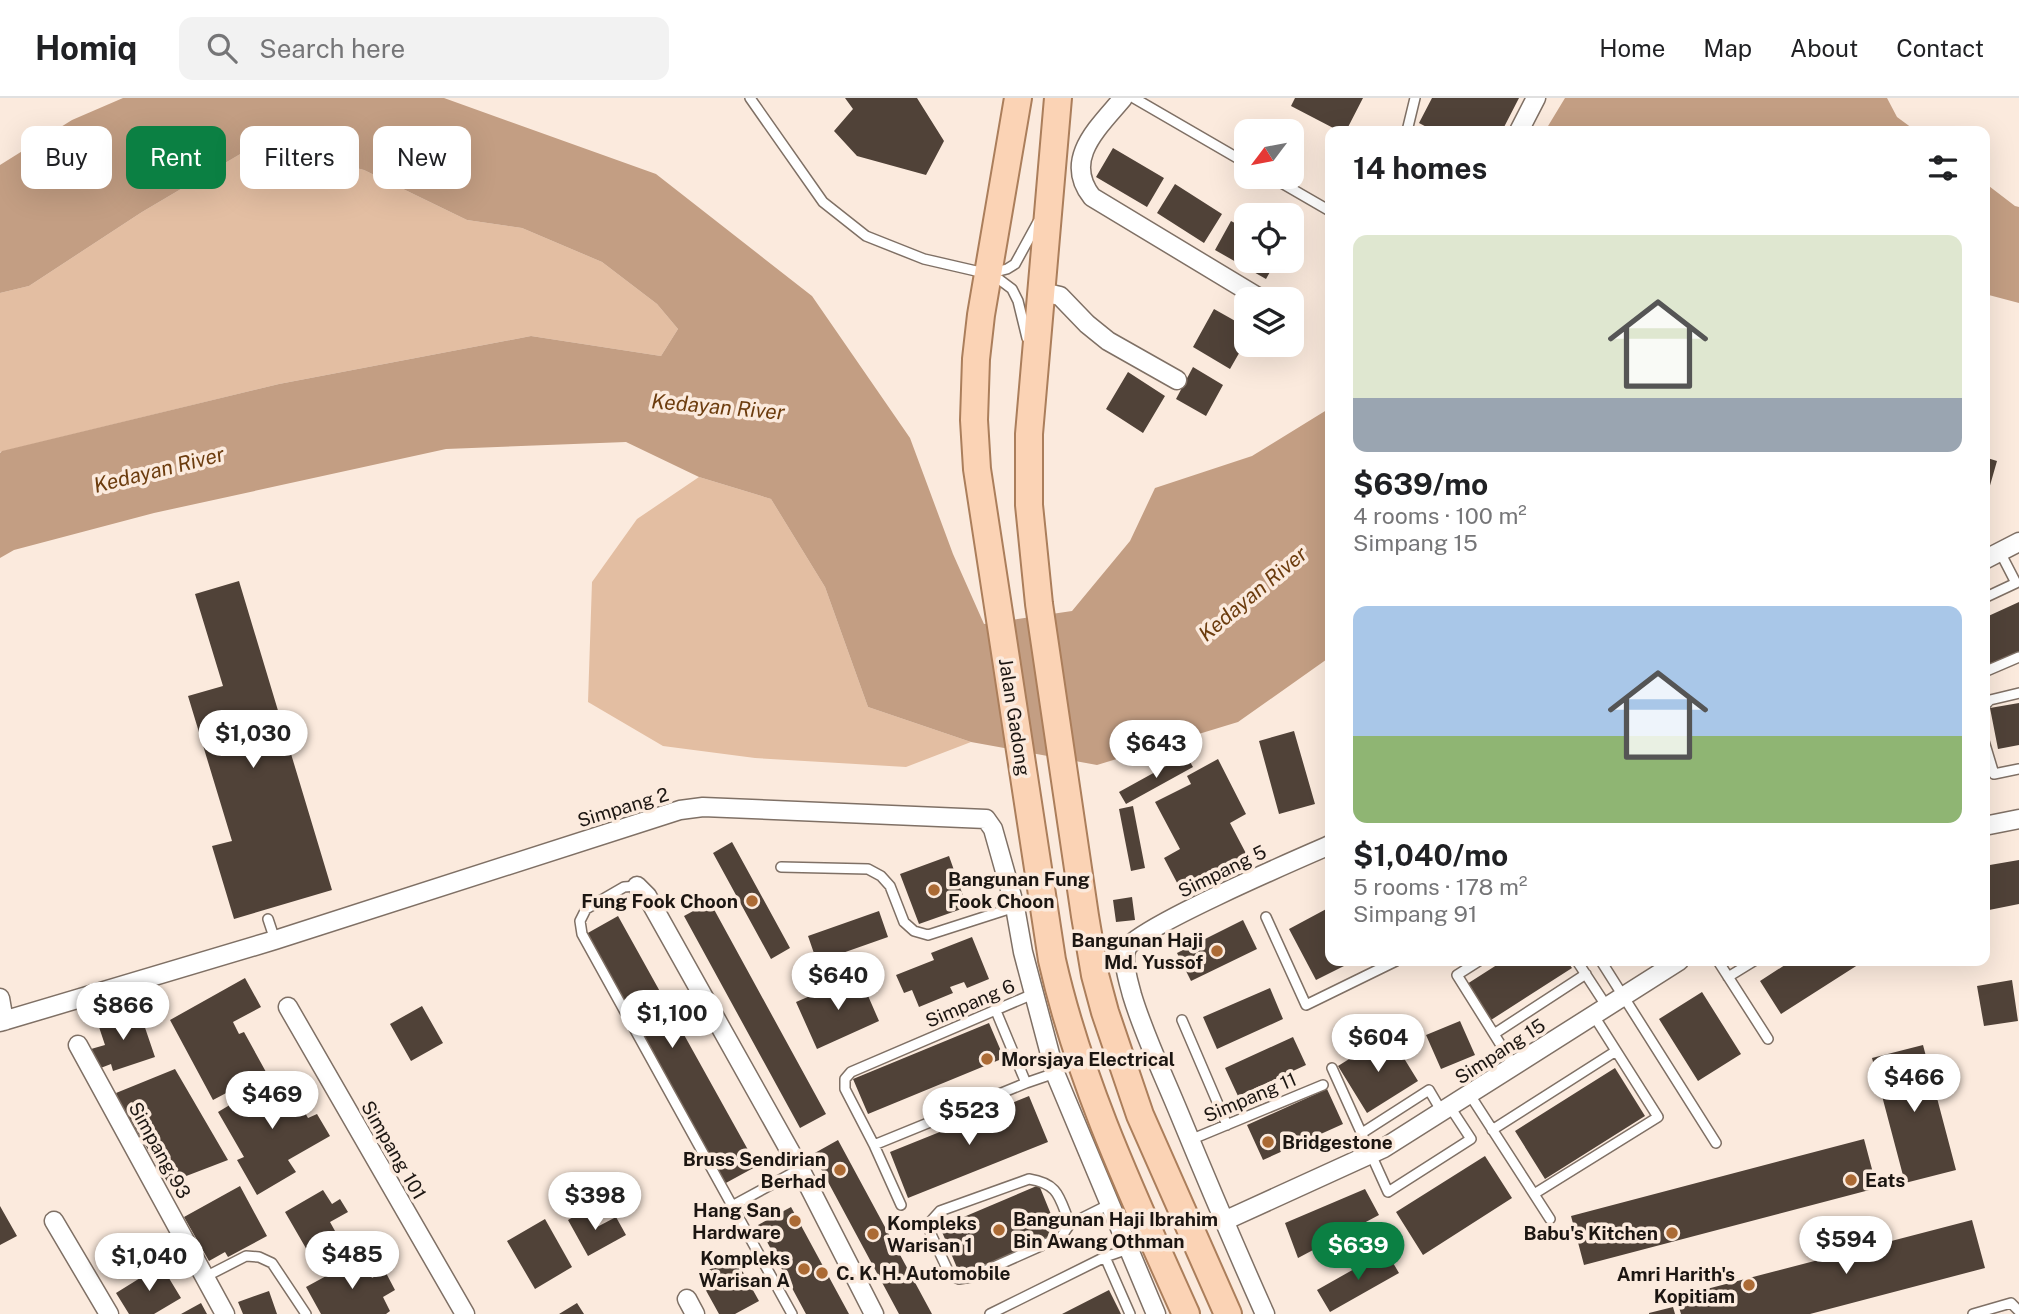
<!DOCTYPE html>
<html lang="en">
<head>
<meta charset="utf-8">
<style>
	body { margin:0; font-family:"Public Sans",sans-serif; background:#f2f2f2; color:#202124; height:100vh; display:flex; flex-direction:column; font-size:26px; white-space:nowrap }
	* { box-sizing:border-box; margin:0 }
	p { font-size:23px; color:#757577 }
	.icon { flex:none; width:38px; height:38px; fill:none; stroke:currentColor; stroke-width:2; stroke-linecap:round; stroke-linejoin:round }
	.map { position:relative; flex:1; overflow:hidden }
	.sheet { position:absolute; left:1325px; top:28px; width:665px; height:840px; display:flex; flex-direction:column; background:#fff; border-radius:14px; box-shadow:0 7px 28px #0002 }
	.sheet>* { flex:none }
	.top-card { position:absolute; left:21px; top:28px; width:665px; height:63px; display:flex; gap:14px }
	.needle { width:46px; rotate:238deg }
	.controls { position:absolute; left:1234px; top:21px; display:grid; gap:14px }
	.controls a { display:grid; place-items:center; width:70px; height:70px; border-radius:14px; background:#fff; box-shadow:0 7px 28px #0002; font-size:35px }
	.price { position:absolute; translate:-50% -60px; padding:0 16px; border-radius:24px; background:#fff; color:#222; font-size:23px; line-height:46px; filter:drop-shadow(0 2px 4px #0008) }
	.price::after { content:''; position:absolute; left:50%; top:42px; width:21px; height:16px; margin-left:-10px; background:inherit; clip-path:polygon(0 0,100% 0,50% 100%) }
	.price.selected { background:#0b8043; color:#fff }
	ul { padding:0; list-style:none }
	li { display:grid; align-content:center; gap:14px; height:371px; padding:0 28px }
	li span { display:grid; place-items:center; height:217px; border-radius:14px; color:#555 }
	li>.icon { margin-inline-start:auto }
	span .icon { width:126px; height:126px; fill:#fffc; stroke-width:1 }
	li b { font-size:30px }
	h2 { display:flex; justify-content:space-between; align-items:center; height:84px; padding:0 28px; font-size:30px }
	.tag { padding:0 24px; border-radius:14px; background:#fff; box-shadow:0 7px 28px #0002; font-size:24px; line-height:63px }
	.tag.selected { background:#0b8043; color:#fff }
	header { display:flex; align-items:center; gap:42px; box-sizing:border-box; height:98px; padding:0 35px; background:#fff; border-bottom:2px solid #e0e0e0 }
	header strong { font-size:33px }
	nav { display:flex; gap:38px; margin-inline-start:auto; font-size:24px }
	.search { width:490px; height:63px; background:#f2f2f2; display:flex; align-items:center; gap:18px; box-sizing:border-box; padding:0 24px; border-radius:14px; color:#757577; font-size:26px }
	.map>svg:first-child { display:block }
</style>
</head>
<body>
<header>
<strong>Homiq</strong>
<div class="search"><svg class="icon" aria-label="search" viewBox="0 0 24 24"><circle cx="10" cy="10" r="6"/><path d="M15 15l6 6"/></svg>Search here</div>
<nav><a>Home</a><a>Map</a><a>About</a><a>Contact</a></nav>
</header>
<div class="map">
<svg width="2019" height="1216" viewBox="0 0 2019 1216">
	<rect width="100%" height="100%" fill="#fbeadd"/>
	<path fill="#e3bea2" d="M 259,45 L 364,72 L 467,122 L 522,130 L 602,164 L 657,206 L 678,231 L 661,258 L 531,238 L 279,286 L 0,354 L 0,195 L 29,188 L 142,114 Z
		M 699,379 L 771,401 L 825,489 L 868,609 L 971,644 L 906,669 L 755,660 L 663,648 L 588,604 L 592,484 L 637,421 Z"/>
	<path fill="#c39e83" d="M 123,0 L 444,0 L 656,76 L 812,198 L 910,340 L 953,456 L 984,526 L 1072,513 L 1130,443 L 1155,390 L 1252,358 L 1330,310 L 1330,559 L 1238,624 L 1097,667 L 971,644 L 868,609 L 825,489 L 771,401 L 699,379 L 626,344 L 446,351 L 154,415 L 14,452 L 0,460 L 0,355 L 2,353 L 279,286 L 531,238 L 661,258 L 678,231 L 657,206 L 602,164 L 522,130 L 467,122 L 364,72 L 259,45 L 142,114 L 29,188 L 0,195 L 0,67 L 72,22 Z
		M 1565,0 L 1887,0 L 1897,19 L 1916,33 L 1545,33 Z
		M 1985,85 L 2015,108 L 2019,109 L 2019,205 L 1985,196 Z"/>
	<path fill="#504238" d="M 845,0 L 917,0 L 944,43 L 926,77 L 857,58 L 834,33 L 853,11 Z
		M 1295,0 L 1363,0 L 1346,33 L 1339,33 L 1291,8 Z
		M 1432,0 L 1519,0 L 1502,33 L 1434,33 L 1419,25 Z
		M 1113,50 L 1164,80 L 1147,109 L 1096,79 Z
		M 1175,86 L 1222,116 L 1204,145 L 1157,115 Z
		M 1231,123 L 1246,131 L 1246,163 L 1276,163 L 1266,181 L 1215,152 Z
		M 1214,211 L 1246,229 L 1246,243 L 1230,271 L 1193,249 Z
		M 1193,269 L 1223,287 L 1206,318 L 1176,301 Z
		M 1128,274 L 1165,298 L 1143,335 L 1106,311 Z
		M 1984,359 L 1997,363 L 1985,405 L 1984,405 Z
		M 239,483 L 332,792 L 234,821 L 212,748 L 232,743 L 188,598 L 223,588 L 195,496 Z
		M 2019,504 L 2019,554 L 1984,570 L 1984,520 Z
		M 2019,605 L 2019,647 L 1998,651 L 1990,610 Z
		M 1294,633 L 1315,706 L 1279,716 L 1259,643 Z
		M 1186,657 L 1193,669 L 1126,706 L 1119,694 Z
		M 1218,661 L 1246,716 L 1230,725 L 1250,763 L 1184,798 L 1164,760 L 1180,751 L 1155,704 L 1191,686 L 1187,678 Z
		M 1133,708 L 1145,770 L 1131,773 L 1119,711 Z
		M 732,744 L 790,850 L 771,861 L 713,755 Z
		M 949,758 L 967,809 L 919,826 L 900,776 Z
		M 2019,762 L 2019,806 L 1984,813 L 1984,768 Z
		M 1132,799 L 1135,822 L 1116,824 L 1113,802 Z
		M 710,804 L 826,1016 L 800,1030 L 684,818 Z
		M 1330,809 L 1330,863 L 1354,863 L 1316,882 L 1289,831 Z
		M 879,813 L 888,839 L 817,864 L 808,838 Z
		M 618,818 L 757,1068 L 724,1086 L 586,836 Z
		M 1243,822 L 1257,851 L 1191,883 L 1177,855 Z
		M 972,839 L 989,881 L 967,890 L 964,884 L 950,889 L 953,895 L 919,909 L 912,892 L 904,895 L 896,877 L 934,862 L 931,855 Z
		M 1503,863 L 1567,863 L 1572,870 L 1491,922 L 1467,886 Z
		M 1791,863 L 1864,863 L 1781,916 L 1760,883 Z
		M 859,877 L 879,923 L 817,951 L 796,904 Z
		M 245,880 L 261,909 L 233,924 L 239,936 L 244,934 L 266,974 L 213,1002 L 170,922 Z
		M 2012,882 L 2018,923 L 1984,928 L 1977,888 Z
		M 1270,890 L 1283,921 L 1217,951 L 1203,919 Z
		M 1702,894 L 1741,956 L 1698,983 L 1659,921 Z
		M 422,908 L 443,945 L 411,963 L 390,926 Z
		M 139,912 L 155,959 L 113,973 L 111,966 L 98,971 L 91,951 L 105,947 L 98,926 Z
		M 1460,923 L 1475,957 L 1441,971 L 1426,937 Z
		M 989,925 L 1004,960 L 868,1016 L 853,981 Z
		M 1389,936 L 1418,983 L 1367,1015 L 1338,968 Z
		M 1293,939 L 1306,967 L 1238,998 L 1225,970 Z
		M 1923,947 L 1956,1072 L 1905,1085 L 1872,960 Z
		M 1615,970 L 1645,1018 L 1545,1081 L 1515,1033 Z
		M 175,971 L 228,1062 L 168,1085 L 121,1007 L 116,995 Z
		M 302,975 L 311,990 L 296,999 L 308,1020 L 317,1016 L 330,1038 L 288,1062 L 296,1074 L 257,1097 L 237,1062 L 244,1059 L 218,1014 L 270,983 L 274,991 Z
		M 1327,991 L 1343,1026 L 1263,1062 L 1247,1027 Z
		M 1029,998 L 1048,1044 L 908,1100 L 890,1054 Z
		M 1864,1041 L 1877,1090 L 1584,1167 L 1571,1118 Z
		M 838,1042 L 932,1216 L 899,1216 L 813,1056 Z
		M 1485,1058 L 1512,1100 L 1423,1157 L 1396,1114 Z
		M 1039,1087 L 1059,1136 L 960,1177 L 940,1129 Z
		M 240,1088 L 267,1138 L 228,1159 L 225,1154 L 209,1163 L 184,1119 Z
		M 1365,1091 L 1379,1117 L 1298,1160 L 1285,1125 Z
		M 323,1092 L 332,1106 L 340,1101 L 348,1114 L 330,1124 L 340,1142 L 311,1159 L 285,1114 Z
		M 0,1108 L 17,1138 L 0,1147 Z
		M 791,1109 L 849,1216 L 806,1216 L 758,1127 Z
		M 587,1111 L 597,1129 L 616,1119 L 626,1137 L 588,1158 L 568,1122 Z
		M 545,1121 L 572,1169 L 535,1191 L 507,1143 Z
		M 1972,1122 L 1985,1170 L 1810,1216 L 1681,1216 L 1676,1199 Z
		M 1386,1153 L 1399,1175 L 1330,1214 L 1317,1192 Z
		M 734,1158 L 759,1203 L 735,1216 L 719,1216 L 698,1178 Z
		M 361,1159 L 372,1180 L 385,1173 L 395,1192 L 383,1199 L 390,1213 L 386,1216 L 321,1216 L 306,1189 Z
		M 161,1167 L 181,1200 L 154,1216 L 129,1216 L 116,1195 Z
		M 1109,1192 L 1121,1216 L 1062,1216 Z
		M 269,1193 L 277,1216 L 243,1216 L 238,1204 Z
		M 201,1205 L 207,1216 L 181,1216 Z
		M 577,1205 L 584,1216 L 559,1216 Z
		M 1673,1209 L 1675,1216 L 1649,1216 L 1649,1215 Z"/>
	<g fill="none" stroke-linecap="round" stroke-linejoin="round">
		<g stroke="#7f7065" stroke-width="12">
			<path id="lane" d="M 750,0 L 823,104 L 866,138 L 924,161 L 989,176 L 1000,182 L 1012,191 L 1018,203 L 1027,240
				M 1134,0 L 1246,65
				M 1407,33 L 1415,0
				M 1271,79 L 1330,113
				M 991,175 L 1007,171 L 1015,166 L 1038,124
				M 1984,500 L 2016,485 L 2000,454
				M 1984,574 L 2019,559
				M 1984,608 L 1990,602 L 2019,595
				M 1984,643 L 1994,676 L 2019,671
				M 781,769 L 868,771 L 881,778 L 890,788 L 904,824 L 914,833 L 928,837 L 1015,809
				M 637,788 L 624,789 L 586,811 L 580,823 L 582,836 L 792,1216
				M 1266,819 L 1306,907 L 1396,863
				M 268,821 L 275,842
				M 1479,863 L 1457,877 L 1514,968
				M 1577,863 L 1607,909
				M 1601,863 L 1716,1045
				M 1718,863 L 1768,941
				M 1728,879 L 1754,863
				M 996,913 L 1026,985
				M 1182,922 L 1227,1027
				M 1494,936 L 1586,876
				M 1332,970 L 1388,1094 L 1471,1041 L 1450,1009
				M 1470,997 L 1550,1121
				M 1492,1032 L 1616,953
				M 1362,1035 L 1429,992 L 1442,1014
				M 1190,1042 L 1323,987
				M 874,1047 L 1026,985 L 1055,975
				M 1029,1081 C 1060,1086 1059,1100 1070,1126 L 1061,1139 L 971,1179 L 959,1181 L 950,1177 L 930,1134 L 931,1123 L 940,1113 Z
				M 1534,1096 L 1658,1019 L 1594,918
				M 901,1107 L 874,1047 L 845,991 L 845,981 L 851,974 L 1033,896
				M 732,1108 L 800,1071
				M 1070,1126 L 1110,1106
				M 1105,1159 L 1130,1216
				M 205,1179 L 246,1158 L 259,1159 L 272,1165 L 306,1216
				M 990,1216 L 1105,1159 L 1128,1151
				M 1973,1216 L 2011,1205 L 2019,1213"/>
		</g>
		<g stroke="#7f7065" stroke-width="21">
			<path id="street" d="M 1123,0 C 1099,29 1062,61 1092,99 L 1261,201
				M 1519,33 L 1536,0
				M 1042,194 L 1060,198 L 1087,226 L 1108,243 L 1177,282
				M 1984,462 L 2019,444
				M 1984,728 L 2019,721
				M 637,788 L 647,798 L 800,1071 L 874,1216
				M 0,900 L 4,923
				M 288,909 L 465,1216
				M 0,924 L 275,842 L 680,712 L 703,709 L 986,721 L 993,731 L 1015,809 L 1023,854 L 1055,975 L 1156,1216
				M 78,947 L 225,1216
				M 54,1123 L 109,1216
				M 1224,1123 L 1384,1050 L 1679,863
				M 687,1201 L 695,1216
				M 1265,1216 C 1235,1149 1207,1083 1179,1015 C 1163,976 1144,937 1132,897 C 1129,885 1121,862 1127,850 C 1137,830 1300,760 1330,747"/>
		</g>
		<g stroke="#ab7e5b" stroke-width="30">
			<path id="primary" d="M 1018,0 L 981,217 L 976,261 L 974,322 L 977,371 L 1052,862 C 1080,986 1134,1100 1186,1216
				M 1058,0 L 1029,336 L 1029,407 L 1039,506 L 1085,818 L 1095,877 L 1105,914 L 1140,1017 L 1228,1216"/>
		</g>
		<use href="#lane" stroke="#fff" stroke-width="9"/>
		<use href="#street" stroke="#fff" stroke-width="18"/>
		<use href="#primary" stroke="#fbd3b5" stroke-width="26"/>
	</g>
	<g fill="#ab6a34" stroke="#fbeadd" stroke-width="2.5">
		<circle cx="934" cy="792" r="7"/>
		<circle cx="752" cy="803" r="7"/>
		<circle cx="1217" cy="853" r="7"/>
		<circle cx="987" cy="961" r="7"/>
		<circle cx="1268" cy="1044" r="7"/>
		<circle cx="840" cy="1072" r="7"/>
		<circle cx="1851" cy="1082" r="7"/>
		<circle cx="795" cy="1123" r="7"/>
		<circle cx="999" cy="1132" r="7"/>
		<circle cx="1672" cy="1135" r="7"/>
		<circle cx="873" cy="1136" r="7"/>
		<circle cx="804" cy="1171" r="7"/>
		<circle cx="822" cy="1175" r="7"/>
		<circle cx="1749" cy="1187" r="7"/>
	</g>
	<g text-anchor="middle" stroke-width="7" stroke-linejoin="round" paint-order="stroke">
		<g font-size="19" fill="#1c1612" stroke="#fbeadd">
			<text transform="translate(1015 619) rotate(81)" y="7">Jalan Gadong</text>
			<text transform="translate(623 709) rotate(-17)" y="7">Simpang 2</text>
			<text transform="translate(1222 773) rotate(-26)" y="7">Simpang 5</text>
			<text transform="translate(970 905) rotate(-23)" y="7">Simpang 6</text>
			<text transform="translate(1500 953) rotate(-33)" y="7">Simpang 15</text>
			<text transform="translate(1250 999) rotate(-23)" y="7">Simpang 11</text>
			<text transform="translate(160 1052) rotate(61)" y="7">Simpang 93</text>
			<text transform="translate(394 1052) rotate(60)" y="7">Simpang 101</text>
		</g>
		<g font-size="19" font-weight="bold" fill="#1c1612" stroke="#fbeadd" text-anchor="start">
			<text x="948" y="788">Bangunan Fung<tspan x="948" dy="22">Fook Choon</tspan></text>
			<text x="738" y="810" text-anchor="end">Fung Fook Choon</text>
			<text x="1203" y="849" text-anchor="end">Bangunan Haji<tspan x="1203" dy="22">Md. Yussof</tspan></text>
			<text x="1001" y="968">Morsjaya Electrical</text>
			<text x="1282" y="1051">Bridgestone</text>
			<text x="826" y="1068" text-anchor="end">Bruss Sendirian<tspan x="826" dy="22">Berhad</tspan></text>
			<text x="1865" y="1089">Eats</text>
			<text x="781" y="1119" text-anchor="end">Hang San<tspan x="781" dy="22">Hardware</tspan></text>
			<text x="1013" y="1128">Bangunan Haji Ibrahim<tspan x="1013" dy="22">Bin Awang Othman</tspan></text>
			<text x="887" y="1132">Kompleks<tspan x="887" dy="22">Warisan 1</tspan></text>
			<text x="1658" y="1142" text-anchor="end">Babu's Kitchen</text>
			<text x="790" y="1167" text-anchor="end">Kompleks<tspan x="790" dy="22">Warisan A</tspan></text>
			<text x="836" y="1182">C. K. H. Automobile</text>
			<text x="1735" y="1183" text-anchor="end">Amri Harith's<tspan x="1735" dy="22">Kopitiam</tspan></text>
		</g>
		<g font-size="21" font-style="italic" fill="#6c3c0e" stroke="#fbeadd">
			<text transform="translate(718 309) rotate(5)" y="7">Kedayan River</text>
			<text transform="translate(159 372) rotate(-14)" y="7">Kedayan River</text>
			<text transform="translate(1253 496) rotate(-40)" y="7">Kedayan River</text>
		</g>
	</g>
</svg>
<div class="controls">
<a><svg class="needle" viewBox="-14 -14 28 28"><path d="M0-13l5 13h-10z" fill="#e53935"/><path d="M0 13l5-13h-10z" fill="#757577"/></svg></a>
<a><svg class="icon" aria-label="locate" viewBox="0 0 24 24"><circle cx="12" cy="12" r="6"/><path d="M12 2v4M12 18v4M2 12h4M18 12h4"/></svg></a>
<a><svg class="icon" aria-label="layers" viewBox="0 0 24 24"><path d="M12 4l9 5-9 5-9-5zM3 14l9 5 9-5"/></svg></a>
</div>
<b class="price" style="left:253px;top:672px">$1,030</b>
<b class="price" style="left:1156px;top:682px">$643</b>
<b class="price" style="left:838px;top:914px">$640</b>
<b class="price" style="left:123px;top:944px">$866</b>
<b class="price" style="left:672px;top:952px">$1,100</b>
<b class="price" style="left:1378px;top:976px">$604</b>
<b class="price" style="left:1914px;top:1016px">$466</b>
<b class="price" style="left:272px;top:1033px">$469</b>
<b class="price" style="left:969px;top:1049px">$523</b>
<b class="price" style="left:595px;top:1134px">$398</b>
<b class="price" style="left:1846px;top:1178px">$594</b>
<b class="price selected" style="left:1358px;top:1184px">$639</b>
<b class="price" style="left:352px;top:1193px">$485</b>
<b class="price" style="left:149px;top:1195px">$1,040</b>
<div class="top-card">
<a class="tag">Buy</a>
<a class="tag selected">Rent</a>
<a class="tag">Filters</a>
<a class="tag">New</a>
</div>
<section class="sheet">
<h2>14 homes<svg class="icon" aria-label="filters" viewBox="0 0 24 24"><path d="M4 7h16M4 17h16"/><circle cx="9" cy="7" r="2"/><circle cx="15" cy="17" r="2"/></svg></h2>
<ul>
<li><span style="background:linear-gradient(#dfe7d0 75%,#9aa5b1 0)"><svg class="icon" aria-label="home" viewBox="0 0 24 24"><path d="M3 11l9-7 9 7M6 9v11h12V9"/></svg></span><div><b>$639/mo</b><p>4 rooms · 100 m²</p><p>Simpang 15</p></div></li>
<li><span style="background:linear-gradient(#a9c7e8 60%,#8fb573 0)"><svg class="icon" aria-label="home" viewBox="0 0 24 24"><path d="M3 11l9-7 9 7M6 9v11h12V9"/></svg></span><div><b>$1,040/mo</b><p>5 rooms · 178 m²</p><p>Simpang 91</p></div></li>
</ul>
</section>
</div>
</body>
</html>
